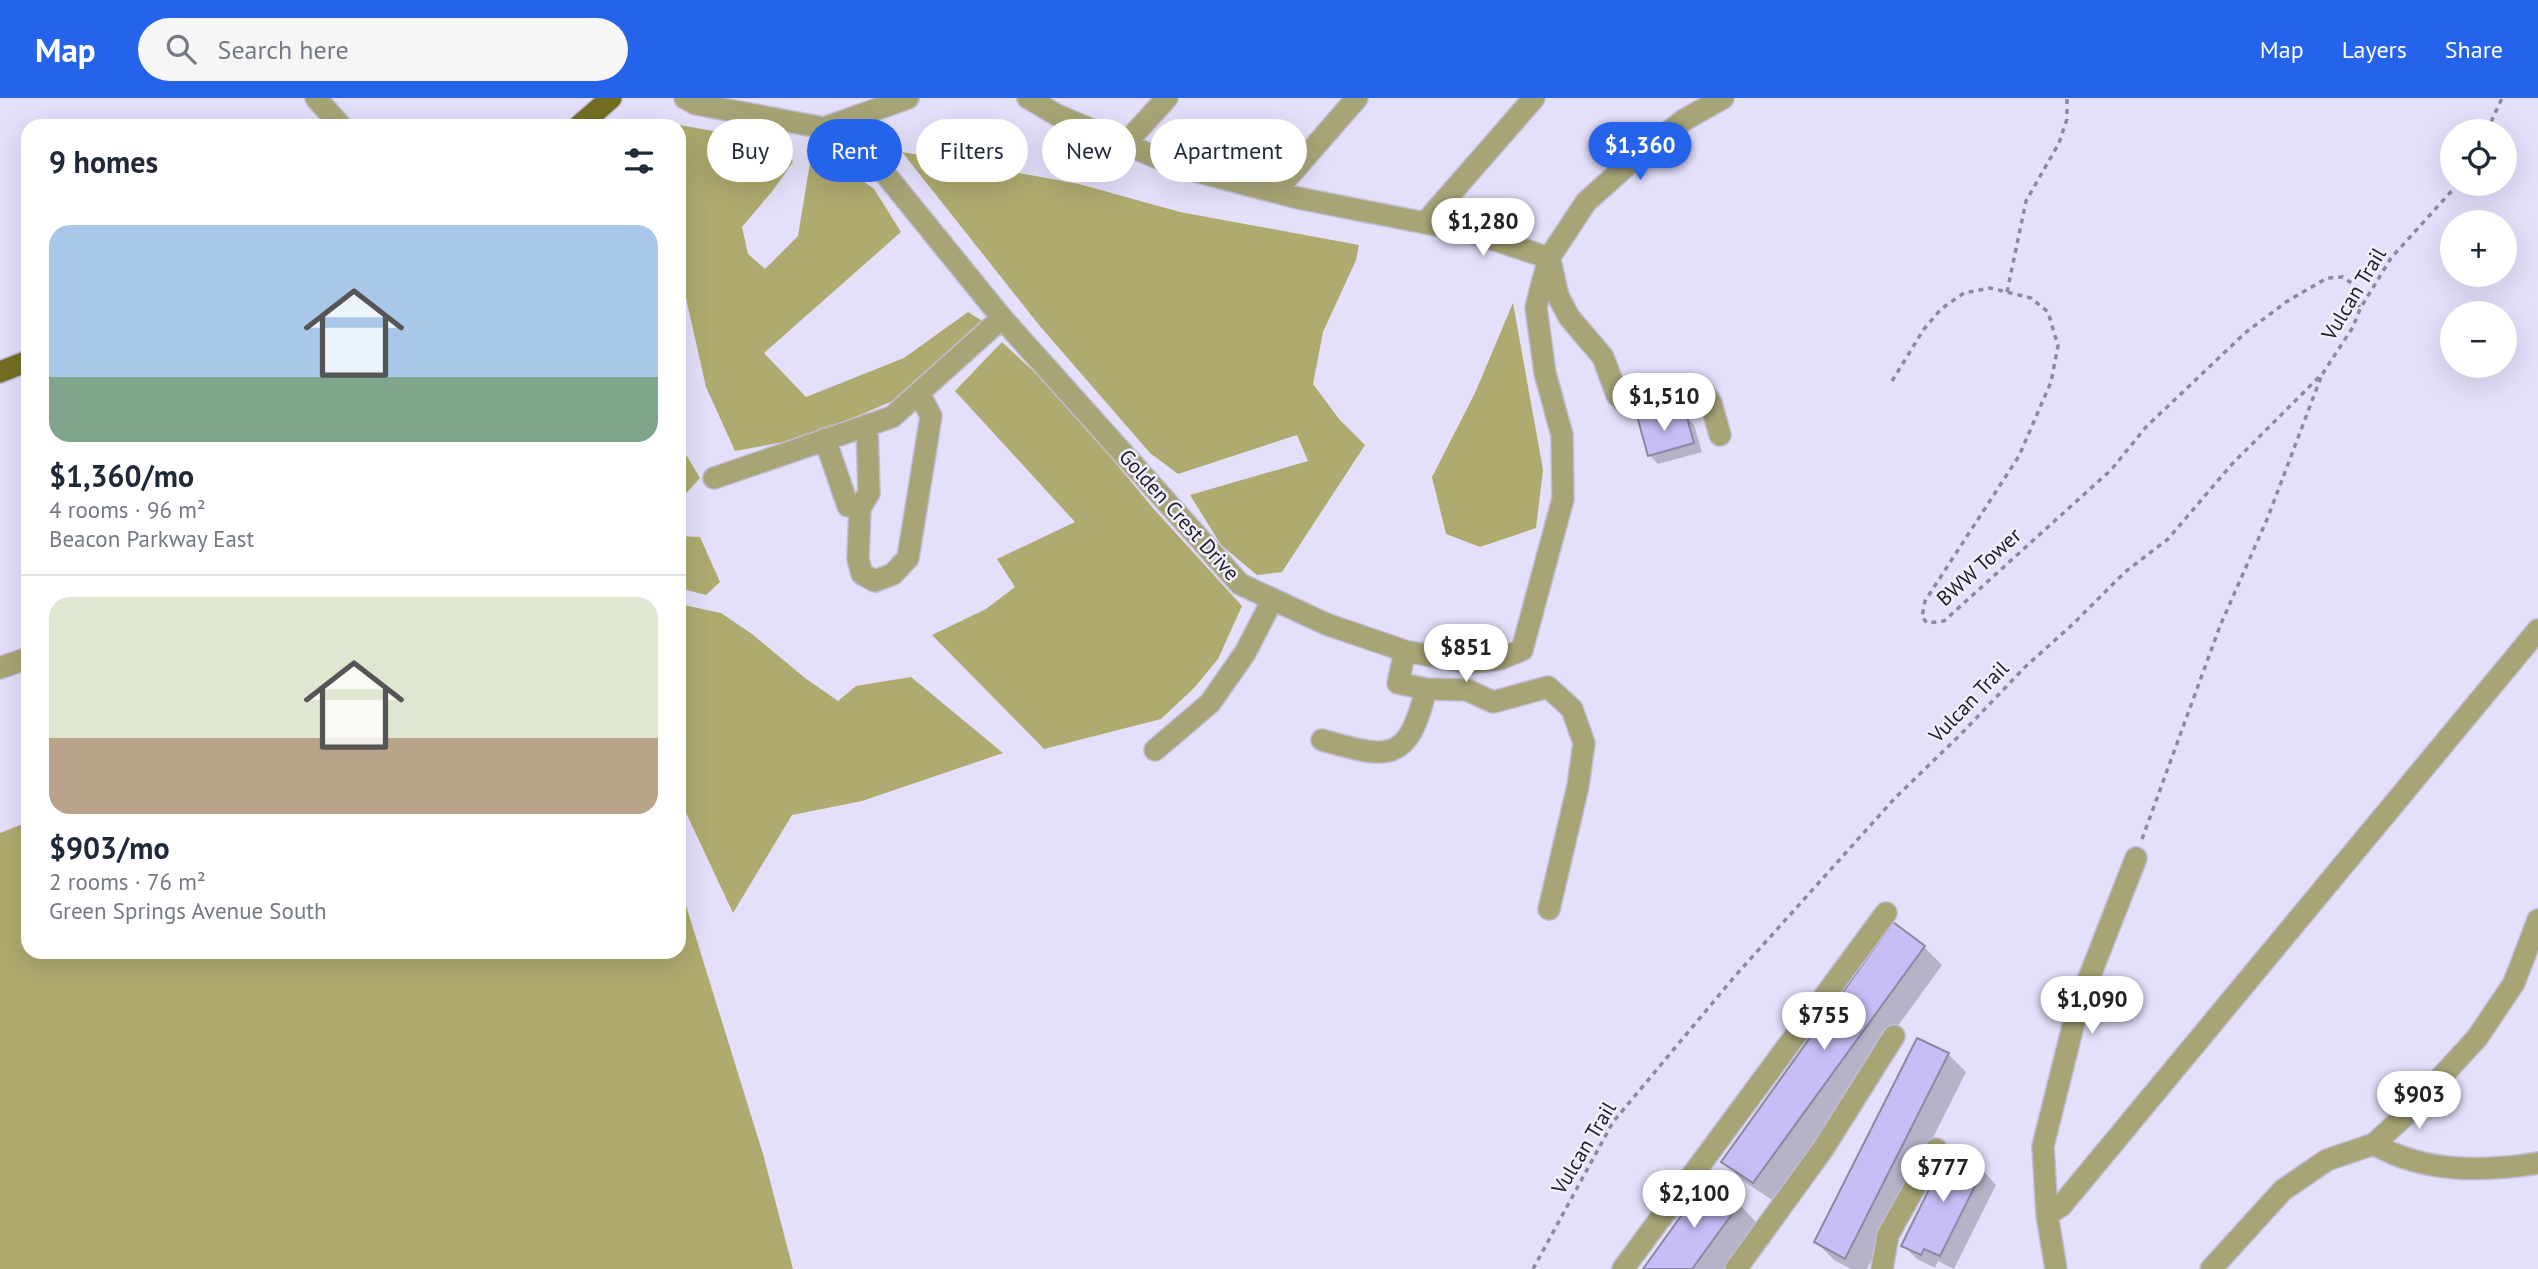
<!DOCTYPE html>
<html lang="en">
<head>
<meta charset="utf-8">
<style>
	body { margin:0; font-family:"PT Sans",sans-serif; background:#f6f6f7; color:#1f2937; height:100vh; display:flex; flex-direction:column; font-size:26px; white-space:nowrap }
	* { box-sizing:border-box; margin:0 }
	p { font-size:23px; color:#747a83 }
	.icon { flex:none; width:38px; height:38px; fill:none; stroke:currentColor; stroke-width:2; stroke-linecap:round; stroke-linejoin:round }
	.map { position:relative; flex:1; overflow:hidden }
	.side { position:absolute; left:21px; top:21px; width:665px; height:840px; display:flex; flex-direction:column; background:#fff; border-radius:21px; box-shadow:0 7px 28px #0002 }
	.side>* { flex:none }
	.banner { position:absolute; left:707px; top:21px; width:665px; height:63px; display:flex; gap:14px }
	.controls { position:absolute; left:2440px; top:21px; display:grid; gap:14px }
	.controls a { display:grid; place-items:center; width:77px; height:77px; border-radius:50%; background:#fff; box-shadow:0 7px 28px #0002; font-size:35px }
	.price { position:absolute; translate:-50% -60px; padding:0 16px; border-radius:24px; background:#fff; color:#222; font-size:23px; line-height:46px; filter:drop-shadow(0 2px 4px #0008) }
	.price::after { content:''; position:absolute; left:50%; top:42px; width:21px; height:16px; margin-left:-10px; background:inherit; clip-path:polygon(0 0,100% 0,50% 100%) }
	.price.active { background:#2563eb; color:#fff }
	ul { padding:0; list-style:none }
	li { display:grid; align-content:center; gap:14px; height:371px; padding:0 28px }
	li+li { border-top:2px solid #e0e1e3 }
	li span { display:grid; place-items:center; height:217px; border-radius:21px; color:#555 }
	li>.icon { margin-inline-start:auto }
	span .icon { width:126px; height:126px; fill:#fffc; stroke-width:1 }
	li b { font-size:30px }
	h2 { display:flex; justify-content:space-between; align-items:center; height:84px; padding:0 28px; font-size:30px }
	.tag { padding:0 24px; border-radius:32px; background:#fff; box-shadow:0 7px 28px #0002; font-size:24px; line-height:63px }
	.tag.active { background:#2563eb; color:#fff }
	header { display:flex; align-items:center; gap:42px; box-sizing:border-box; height:98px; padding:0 35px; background:#2563eb; color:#fff }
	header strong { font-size:33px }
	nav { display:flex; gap:38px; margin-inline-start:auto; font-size:24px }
	.search { width:490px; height:63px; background:#f6f6f7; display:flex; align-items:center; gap:18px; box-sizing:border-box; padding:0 24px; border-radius:38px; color:#747a83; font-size:26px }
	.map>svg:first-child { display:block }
</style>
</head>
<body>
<header>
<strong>Map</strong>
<div class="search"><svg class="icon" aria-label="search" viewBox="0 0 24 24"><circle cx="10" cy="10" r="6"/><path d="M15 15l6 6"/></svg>Search here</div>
<nav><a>Map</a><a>Layers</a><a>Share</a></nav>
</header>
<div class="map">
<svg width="2538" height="1171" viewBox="0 0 2538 1171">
	<rect width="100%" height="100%" fill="#e4dffa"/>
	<path fill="#afaa6f" d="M 652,22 L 784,46 L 793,64 L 774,91 L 742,129 L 748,156 L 765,171 L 798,138 L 810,65 L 830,58 L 874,91 L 901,134 L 764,255 L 806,299 L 904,260 L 968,214 L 984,224 L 895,302 L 806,340 L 735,353 L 706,289 L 679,169 L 679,28 L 645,28 Z
		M 902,54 L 1079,86 L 1180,114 L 1359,147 L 1356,162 L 1323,234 L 1313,286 L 1339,321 L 1365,347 L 1282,474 L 1257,477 L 1221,447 L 1190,397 L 1308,363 L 1297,337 L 1178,376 L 1150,355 L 1039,227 Z
		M 1513,205 L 1543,372 L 1536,430 L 1480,449 L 1446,436 L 1432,379 L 1475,295 Z
		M 1002,244 L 1059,297 L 1153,410 L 1242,508 L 1218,561 L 1194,590 L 1161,621 L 1044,651 L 932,537 L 986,511 L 1015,489 L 997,461 L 1075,424 L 955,293 Z
		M 679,345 L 700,380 L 680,402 L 679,408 Z
		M 679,438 L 700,439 L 720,484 L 706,497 L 679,490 Z
		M 679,506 L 721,515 L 752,536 L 805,580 L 838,603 L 856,588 L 911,579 L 1003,655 L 862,703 L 792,717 L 733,815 L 681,704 L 679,693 Z
		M 28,724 L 28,854 L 679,854 L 679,785 L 763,1056 L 793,1171 L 0,1171 L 0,735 Z"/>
	<path fill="#0003" d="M 1655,314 L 1664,324 L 1686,318 L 1694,327 L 1702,354 L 1658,366 L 1649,357 Z
		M 1924,849 L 1942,867 L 1772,1102 L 1742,1082 L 1724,1063 Z
		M 1948,956 L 1966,974 L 1867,1171 L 1851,1171 L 1834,1162 L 1816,1144 Z
		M 1970,1058 L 1996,1087 L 1954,1171 L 1938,1163 L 1935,1170 L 1917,1161 L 1903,1147 Z
		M 1739,1106 L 1757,1125 L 1723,1171 L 1645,1171 Z"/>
	<path fill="#c8bdf6" stroke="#8c88a0" stroke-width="2" d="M 1655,312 L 1658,323 L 1686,316 L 1694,345 L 1648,358 L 1637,318 Z
		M 1893,824 L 1925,848 L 1753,1085 L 1721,1064 Z
		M 1917,940 L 1949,955 L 1845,1161 L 1814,1144 Z
		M 1951,1047 L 1971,1057 L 1968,1065 L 1983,1072 L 1940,1158 L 1924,1151 L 1921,1157 L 1901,1148 Z
		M 1706,1083 L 1740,1105 L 1692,1171 L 1643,1171 Z"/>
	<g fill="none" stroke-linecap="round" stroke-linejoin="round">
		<g stroke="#c1bdd5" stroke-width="24">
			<path id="minor" d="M 316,0 L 341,28
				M 685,0 L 696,6 L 824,30 L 882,72 L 1002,220 L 1240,486 L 1326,526 L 1405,553 L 1468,565 L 1500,561 L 1522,552 L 1563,401 L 1562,337 L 1545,275 L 1536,209 L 1549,160 L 1586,104 L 1634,61 L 1684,22 L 1723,0
				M 1028,0 L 1057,17 L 1179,69 L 1298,100 L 1471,134 L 1549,160
				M 824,30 L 908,0
				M 1125,46 L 1167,0
				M 1275,94 L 1357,0
				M 1425,125 L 1534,0
				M 1550,162 L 1558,198 L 1569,219 L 1603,259 L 1617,297 L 1625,304 C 1651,301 1675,287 1703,293 L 1711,305 L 1720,337
				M 825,341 L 848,408 L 860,410 L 869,395 L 867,327
				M 714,380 L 892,319 L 1002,220
				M 860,410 L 858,461 L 862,476 L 875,483 L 893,476 L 908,460 L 931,318 L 919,295
				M 1405,553 L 1398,585 L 1426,591 L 1467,592 L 1493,604 L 1548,589 L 1572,611 L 1584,645 L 1578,688 L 1549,811
				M 0,570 L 28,560
				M 1322,642 C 1389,661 1408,666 1426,591
				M 1155,652 L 1210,605 L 1245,555 L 1273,501
				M 2374,1046 C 2424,1075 2482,1074 2538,1065
				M 2047,1117 L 2061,1108 L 2538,532
				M 1623,1171 L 1886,815
				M 1736,1171 L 1823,1051 L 1894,938
				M 1882,1171 L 1888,1137 L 1936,1051
				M 2056,1171 L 2047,1117 L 2043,1048 L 2078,908 L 2136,760
				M 2211,1171 L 2283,1092 L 2327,1062 L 2374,1046 L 2410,1013 L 2477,940 L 2514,885 L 2538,822"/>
		</g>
		<g stroke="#c1bdd5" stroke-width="24">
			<path id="major" d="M 579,28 L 611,0
				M 0,274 L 28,263"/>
		</g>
		<path stroke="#8c899c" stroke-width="3.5" stroke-dasharray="5 5" stroke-linecap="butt" d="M 2487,33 L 2502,0
			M 2007,194 L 2026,103 L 2059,45 L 2067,21 L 2067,0
			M 1892,283 L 1924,231 L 1941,211 L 1964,195 L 1990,190 L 2007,194 L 2031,200 L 2048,214 L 2058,248 L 2051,284 L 2019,358 L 1925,503 L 1922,519 L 1927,525 L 1944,523 L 2111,372 L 2146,329 L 2245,235 L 2286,204 L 2327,180 L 2343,179 L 2357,189 L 2359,209
			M 2142,741 L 2220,528 L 2268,419 L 2321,279
			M 1533,1171 L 1613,1024 L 1735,878 L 1895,700 L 1961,636 L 2025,569 L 2073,526 L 2125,474 L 2168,441 L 2232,366 L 2323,275 L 2353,229 L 2360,211 L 2391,160 L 2458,86"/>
		<use href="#minor" stroke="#a7a476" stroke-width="21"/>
		<use href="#major" stroke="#746e23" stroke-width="21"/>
	</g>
	<g text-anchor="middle" stroke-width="5" stroke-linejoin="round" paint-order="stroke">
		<g font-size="21" fill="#22212a" stroke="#f1eefe">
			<text transform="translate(2354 196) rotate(-59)" y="7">Vulcan Trail</text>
			<text transform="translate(1179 417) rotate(48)" y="7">Golden Crest Drive</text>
			<text transform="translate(1979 469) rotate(-42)" y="7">BWW Tower</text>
			<text transform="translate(1969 604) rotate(-46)" y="7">Vulcan Trail</text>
			<text transform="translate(1584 1050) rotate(-59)" y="7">Vulcan Trail</text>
		</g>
	</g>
</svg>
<div class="controls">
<a><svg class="icon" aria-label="locate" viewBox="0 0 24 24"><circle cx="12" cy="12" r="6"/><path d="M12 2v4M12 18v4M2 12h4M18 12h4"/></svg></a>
<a>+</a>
<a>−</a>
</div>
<b class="price active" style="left:1640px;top:84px">$1,360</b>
<b class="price" style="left:1483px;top:160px">$1,280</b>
<b class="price" style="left:1664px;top:335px">$1,510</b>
<b class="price" style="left:1466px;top:586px">$851</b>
<b class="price" style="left:2092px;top:938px">$1,090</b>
<b class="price" style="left:1824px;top:954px">$755</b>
<b class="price" style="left:2419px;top:1033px">$903</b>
<b class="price" style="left:1943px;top:1106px">$777</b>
<b class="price" style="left:1694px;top:1132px">$2,100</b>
<div class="banner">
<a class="tag">Buy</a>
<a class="tag active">Rent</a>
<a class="tag">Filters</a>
<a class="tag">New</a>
<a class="tag">Apartment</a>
</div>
<section class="side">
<h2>9 homes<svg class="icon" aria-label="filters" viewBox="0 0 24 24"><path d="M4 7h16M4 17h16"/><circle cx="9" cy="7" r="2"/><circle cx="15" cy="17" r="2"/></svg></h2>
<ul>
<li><span style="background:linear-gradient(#a9c7e8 70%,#7fa58c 0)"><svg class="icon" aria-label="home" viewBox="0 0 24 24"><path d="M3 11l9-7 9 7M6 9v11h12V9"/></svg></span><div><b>$1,360/mo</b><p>4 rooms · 96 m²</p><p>Beacon Parkway East</p></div></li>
<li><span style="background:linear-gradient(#dfe7d0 65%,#b9a48a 0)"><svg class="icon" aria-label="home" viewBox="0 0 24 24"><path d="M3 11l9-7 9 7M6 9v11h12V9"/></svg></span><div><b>$903/mo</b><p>2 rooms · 76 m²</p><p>Green Springs Avenue South</p></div></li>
</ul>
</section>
</div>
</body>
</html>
